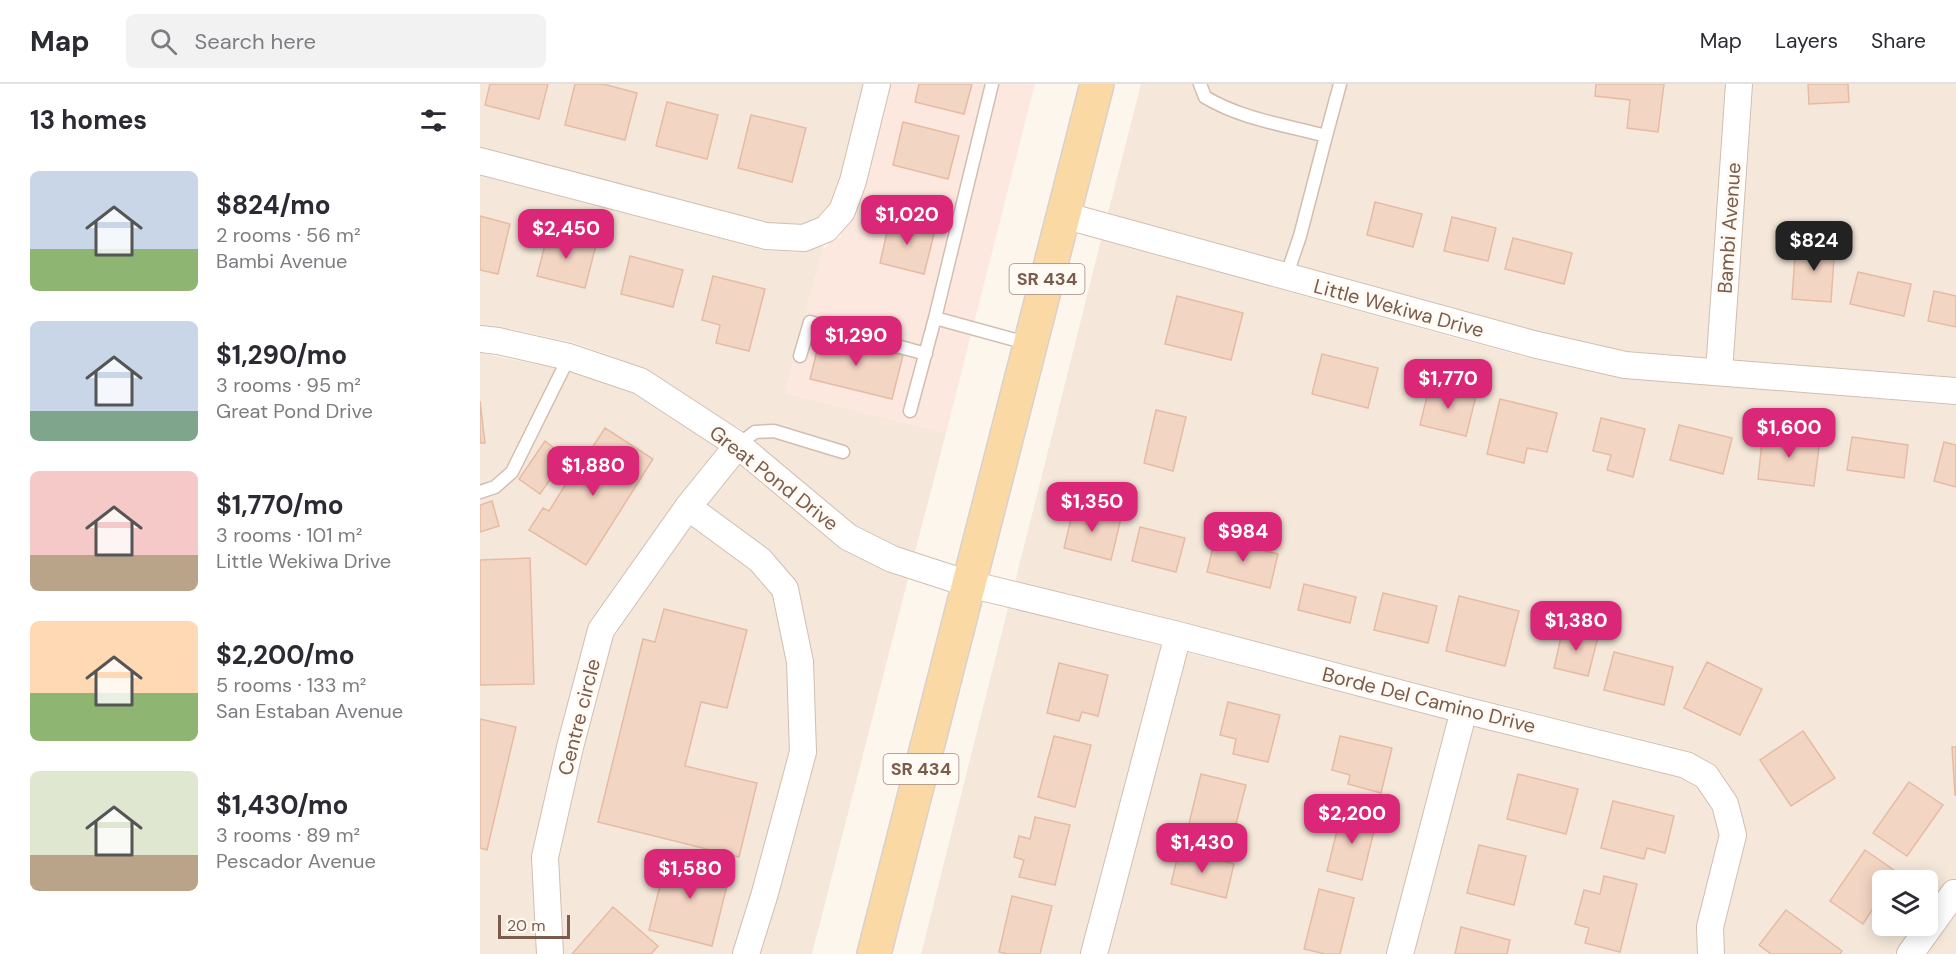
<!DOCTYPE html>
<html lang="en">
<head>
<meta charset="utf-8">
<style>
	body { margin:0; font-family:"DM Sans",sans-serif; background:#f2f2f3; color:#2b2b33; height:100vh; display:flex; flex-direction:column; font-size:22px; white-space:nowrap }
	* { box-sizing:border-box; margin:0 }
	p { font-size:20px; color:#7c7c81 }
	.icon { flex:none; width:33px; height:33px; fill:none; stroke:currentColor; stroke-width:2; stroke-linecap:round; stroke-linejoin:round }
	.map { position:relative; flex:1; overflow:hidden }
	.sheet { display:flex; flex-direction:column; background:#fff; width:480px }
	.sheet>* { flex:none }
	.fabs { position:absolute; left:1392px; top:786px; display:grid; gap:12px }
	.fabs a { display:grid; place-items:center; width:66px; height:66px; border-radius:9px; background:#fff; box-shadow:0 3px 15px #0003; font-size:30px }
	.scale { position:absolute; left:18px; bottom:15px; width:72px; box-sizing:border-box; padding-left:6px; border:3px solid #7a5c4d; border-top:0; font-size:16px; line-height:21px; white-space:nowrap; color:#7a5c4d; -webkit-text-stroke:4px #fffaf3; paint-order:stroke }
	.price { position:absolute; translate:-50% -51px; padding:0 14px; border-radius:12px; background:#db2777; color:#fff; font-size:20px; line-height:39px; filter:drop-shadow(0 2px 3px #0008) }
	.price::after { content:''; position:absolute; left:50%; top:36px; width:18px; height:14px; margin-left:-9px; background:inherit; clip-path:polygon(0 0,100% 0,50% 100%) }
	.price.on { background:#222; color:#fff }
	ul { padding:0; list-style:none }
	li { display:flex; align-items:center; gap:18px; height:150px; padding:0 30px }
	li span { display:grid; place-items:center; flex:none; width:168px; height:120px; border-radius:9px; color:#555 }
	li>.icon { margin-inline-start:auto }
	span .icon { width:72px; height:72px; fill:#fffc; stroke-width:1 }
	li b { font-size:26px }
	h2 { display:flex; justify-content:space-between; align-items:center; height:72px; padding:0 30px; font-size:26px }
	header { display:flex; align-items:center; gap:36px; box-sizing:border-box; height:84px; padding:0 30px; background:#fff; border-bottom:2px solid #e1e1e2 }
	header strong { font-size:28px }
	nav { display:flex; gap:33px; margin-inline-start:auto; font-size:21px }
	.search { width:420px; height:54px; background:#f2f2f3; display:flex; align-items:center; gap:15px; box-sizing:border-box; padding:0 21px; border-radius:9px; color:#7c7c81; font-size:22px }
	main { display:flex; flex:1; min-height:0 }
	.map>svg:first-child { display:block }
</style>
</head>
<body>
<header>
<strong>Map</strong>
<div class="search"><svg class="icon" aria-label="search" viewBox="0 0 24 24"><circle cx="10" cy="10" r="6"/><path d="M15 15l6 6"/></svg>Search here</div>
<nav><a>Map</a><a>Layers</a><a>Share</a></nav>
</header>
<main>
<section class="sheet">
<h2>13 homes<svg class="icon" aria-label="filters" viewBox="0 0 24 24"><path d="M4 7h16M4 17h16"/><circle cx="9" cy="7" r="2"/><circle cx="15" cy="17" r="2"/></svg></h2>
<ul>
<li><span style="background:linear-gradient(#c9d6e8 65%,#8fb573 0)"><svg class="icon" aria-label="home" viewBox="0 0 24 24"><path d="M3 11l9-7 9 7M6 9v11h12V9"/></svg></span><div><b>$824/mo</b><p>2 rooms · 56 m²</p><p>Bambi Avenue</p></div></li>
<li><span style="background:linear-gradient(#c9d6e8 75%,#7fa58c 0)"><svg class="icon" aria-label="home" viewBox="0 0 24 24"><path d="M3 11l9-7 9 7M6 9v11h12V9"/></svg></span><div><b>$1,290/mo</b><p>3 rooms · 95 m²</p><p>Great Pond Drive</p></div></li>
<li><span style="background:linear-gradient(#f6c9c9 70%,#b9a48a 0)"><svg class="icon" aria-label="home" viewBox="0 0 24 24"><path d="M3 11l9-7 9 7M6 9v11h12V9"/></svg></span><div><b>$1,770/mo</b><p>3 rooms · 101 m²</p><p>Little Wekiwa Drive</p></div></li>
<li><span style="background:linear-gradient(#ffd9b3 60%,#8fb573 0)"><svg class="icon" aria-label="home" viewBox="0 0 24 24"><path d="M3 11l9-7 9 7M6 9v11h12V9"/></svg></span><div><b>$2,200/mo</b><p>5 rooms · 133 m²</p><p>San Estaban Avenue</p></div></li>
<li><span style="background:linear-gradient(#dfe7d0 70%,#b9a48a 0)"><svg class="icon" aria-label="home" viewBox="0 0 24 24"><path d="M3 11l9-7 9 7M6 9v11h12V9"/></svg></span><div><b>$1,430/mo</b><p>3 rooms · 89 m²</p><p>Pescador Avenue</p></div></li>
</ul>
</section>
<div class="map">
<svg width="1476" height="870" viewBox="0 0 1476 870">
	<rect width="100%" height="100%" fill="#fdf6ec"/>
	<path fill="#f5e8da" d="M 0,0 L 385,0 L 361,95 L 352,120 L 339,133 L 323,140 L 288,139 L 0,63 Z
		M 661,0 L 1246,0 L 1228,274 L 1147,267 L 1056,247 L 628,129 Z
		M 1271,0 L 1476,0 L 1476,293 L 1252,276 Z
		M 0,91 L 283,166 L 323,168 L 342,161 L 343,163 L 305,309 L 466,349 L 435,468 L 417,462 L 375,441 L 257,342 L 256,343 L 165,284 L 94,259 L 21,243 L 0,241 Z
		M 621,156 L 1049,274 L 1141,294 L 1476,321 L 1476,795 L 1465,801 L 1448,825 L 1448,796 L 1402,796 L 1402,842 L 1435,842 L 1415,870 L 1244,870 L 1242,843 L 1255,712 L 1233,680 L 1209,667 L 987,612 L 690,535 L 535,498 Z
		M 0,269 L 86,286 L 155,310 L 239,365 L 205,405 L 112,538 L 53,775 L 57,870 L 0,870 Z
		M 259,379 L 360,464 L 407,488 L 428,495 L 332,870 L 279,870 L 335,671 L 317,501 L 314,495 L 287,464 L 226,420 Z
		M 210,441 L 272,486 L 293,512 L 308,580 L 310,667 L 273,806 L 253,870 L 82,870 L 78,774 L 102,666 L 132,552 Z
		M 528,524 L 683,562 L 601,870 L 441,870 Z
		M 706,568 L 969,636 L 908,870 L 626,870 Z
		M 992,642 L 1201,694 L 1218,703 L 1233,727 L 1240,752 L 1218,870 L 933,870 Z
		M 1476,827 L 1476,870 L 1446,870 Z"/>
	<path fill="#fde8e0" d="M 410,0 L 555,0 L 466,349 L 305,309 L 343,163 L 345,164 L 352,156 L 361,153 L 360,148 L 385,102 Z"/>
	<path fill="#f3d5c3" stroke="#e6bba3" stroke-width="1.5" d="M 10,0 L 68,0 L 59,35 L 5,21 Z
		M 95,0 L 123,0 L 157,9 L 145,56 L 85,41 Z
		M 439,0 L 492,0 L 484,30 L 435,18 Z
		M 1116,0 L 1184,0 L 1178,48 L 1147,44 L 1150,16 L 1115,12 Z
		M 1328,0 L 1368,0 L 1369,18 L 1329,20 Z
		M 187,18 L 238,31 L 227,75 L 176,62 Z
		M 271,31 L 326,44 L 312,98 L 258,84 Z
		M 423,38 L 479,52 L 468,95 L 413,81 Z
		M 895,118 L 942,130 L 933,163 L 887,151 Z
		M 0,132 L 30,140 L 18,190 L 0,186 Z
		M 972,133 L 1016,144 L 1008,177 L 964,167 Z
		M 410,135 L 455,146 L 444,190 L 400,179 Z
		M 68,149 L 116,161 L 105,204 L 57,192 Z
		M 1033,154 L 1092,169 L 1084,200 L 1025,185 Z
		M 1316,157 L 1355,160 L 1351,218 L 1312,215 Z
		M 150,172 L 203,186 L 193,223 L 141,210 Z
		M 1378,188 L 1431,200 L 1424,232 L 1370,220 Z
		M 233,192 L 285,205 L 269,267 L 236,259 L 240,241 L 222,236 Z
		M 1454,207 L 1476,212 L 1476,243 L 1448,237 Z
		M 697,212 L 763,229 L 751,276 L 685,260 Z
		M 341,251 L 423,271 L 412,315 L 330,295 Z
		M 842,270 L 898,284 L 888,324 L 832,310 Z
		M 950,300 L 996,312 L 986,352 L 940,341 Z
		M 1020,315 L 1077,329 L 1067,368 L 1047,364 L 1044,379 L 1007,370 Z
		M 0,317 L 5,359 L 0,359 Z
		M 676,326 L 706,333 L 693,387 L 664,379 Z
		M 1121,334 L 1165,345 L 1153,393 L 1127,386 L 1131,371 L 1113,367 Z
		M 1199,341 L 1252,354 L 1243,390 L 1190,376 Z
		M 125,344 L 173,375 L 106,481 L 49,446 L 63,424 L 69,427 L 102,374 L 104,376 Z
		M 1283,349 L 1340,356 L 1334,402 L 1278,395 Z
		M 1372,353 L 1428,361 L 1424,394 L 1367,386 Z
		M 65,357 L 86,373 L 60,410 L 39,395 Z
		M 1464,358 L 1476,361 L 1476,403 L 1454,397 Z
		M 12,417 L 19,442 L 0,448 L 0,421 Z
		M 594,422 L 641,434 L 631,476 L 584,464 Z
		M 660,443 L 705,454 L 696,488 L 652,477 Z
		M 735,455 L 798,470 L 790,504 L 727,488 Z
		M 50,474 L 54,600 L 0,601 L 0,476 Z
		M 824,500 L 876,513 L 870,539 L 818,526 Z
		M 903,509 L 957,522 L 948,559 L 894,546 Z
		M 979,512 L 1039,527 L 1025,582 L 966,567 Z
		M 184,525 L 267,546 L 247,624 L 221,618 L 205,682 L 277,699 L 259,773 L 118,738 L 163,555 L 175,558 Z
		M 1083,544 L 1118,553 L 1108,592 L 1074,584 Z
		M 1134,568 L 1193,583 L 1184,621 L 1124,606 Z
		M 1227,578 L 1282,605 L 1260,651 L 1204,624 Z
		M 579,579 L 628,591 L 618,632 L 602,628 L 599,637 L 567,629 Z
		M 748,618 L 800,631 L 788,678 L 753,670 L 756,655 L 740,651 Z
		M 0,635 L 36,643 L 7,766 L 0,764 Z
		M 1323,647 L 1355,694 L 1311,722 L 1280,676 Z
		M 574,652 L 611,661 L 595,723 L 558,713 Z
		M 860,652 L 912,664 L 901,709 L 868,700 L 870,691 L 852,686 Z
		M 1472,663 L 1476,663 L 1476,711 L 1475,711 Z
		M 721,690 L 766,701 L 750,763 L 706,752 Z
		M 1038,690 L 1098,705 L 1086,750 L 1027,735 Z
		M 1429,698 L 1463,721 L 1427,772 L 1393,749 Z
		M 1133,717 L 1194,732 L 1185,769 L 1167,764 L 1164,775 L 1121,764 Z
		M 862,726 L 897,734 L 882,796 L 847,787 Z
		M 555,733 L 590,741 L 575,801 L 539,793 L 544,776 L 534,773 L 539,752 L 550,755 Z
		M 999,761 L 1046,772 L 1034,821 L 987,809 Z
		M 699,766 L 754,780 L 746,814 L 691,800 Z
		M 1385,766 L 1418,789 L 1413,796 L 1402,796 L 1402,811 L 1383,840 L 1350,817 Z
		M 188,769 L 251,785 L 232,862 L 169,846 Z
		M 1124,792 L 1157,800 L 1140,868 L 1105,859 L 1109,844 L 1095,840 L 1104,806 L 1120,810 Z
		M 839,805 L 874,814 L 860,870 L 845,870 L 824,865 Z
		M 532,812 L 572,822 L 560,870 L 527,870 L 519,868 Z
		M 133,823 L 178,862 L 171,870 L 92,870 Z
		M 1306,826 L 1362,867 L 1360,870 L 1291,870 L 1279,861 Z
		M 981,843 L 1030,856 L 1027,870 L 975,870 Z"/>
	<g fill="none" stroke-linecap="round" stroke-linejoin="round">
		<g stroke="#d1beb0" stroke-width="15">
			<path id="lane" d="M 720,0 L 725,13 C 761,35 806,41 846,52 L 820,152 L 806,193
				M 846,52 L 860,0
				M 455,234 L 512,0
				M 320,272 L 330,238 L 446,270
				M 430,327 L 455,234 L 550,260
				M 258,361 L 275,348 L 294,347 L 363,368
				M 0,408 L 15,403 L 32,388 L 89,273"/>
		</g>
		<g stroke="#d1beb0" stroke-width="28">
			<path id="street" d="M 0,77 L 286,152 L 324,154 L 346,145 L 362,127 L 373,97 L 397,0
				M 583,131 L 1053,260 L 1145,281 L 1476,307
				M 0,255 L 18,257 L 89,273 L 160,297 L 258,361 L 368,453 L 412,475 L 489,500 L 698,551 L 984,626 L 1206,681 L 1226,692 L 1245,720 L 1253,751 L 1230,843 L 1231,870
				M 1239,288 L 1259,0
				M 208,423 L 280,476 L 305,505 L 320,578 L 323,668 L 285,809 L 266,870
				M 70,870 L 65,773 L 90,663 L 121,546 L 208,423 L 258,361
				M 614,870 L 698,551
				M 920,870 L 984,626
				M 1430,870 L 1474,809 L 1476,809"/>
		</g>
		<g stroke="#dad1cd" stroke-width="36">
			<path id="primary" d="M 394,870 L 617,0"/>
		</g>
		<use href="#lane" stroke="#fff" stroke-width="12"/>
		<use href="#street" stroke="#fff" stroke-width="26"/>
		<use href="#primary" stroke="#fbd9a5" stroke-width="33"/>
	</g>
	<g text-anchor="middle" stroke-width="6" stroke-linejoin="round" paint-order="stroke">
		<g fill="#fffaf3" stroke="#a28b7f" stroke-width="1.5">
			<rect x="529.5" y="180" width="75" height="30" rx="4.5"/>
			<rect x="403.5" y="670" width="75" height="30" rx="4.5"/>
		</g>
		<g font-size="18" font-weight="bold" fill="#7a5c4d">
			<text x="567" y="201">SR 434</text>
			<text x="441" y="691">SR 434</text>
		</g>
		<g font-size="20" fill="#7a5c4d" stroke="#fffaf3">
			<text transform="translate(1249 144) rotate(-86)" y="7">Bambi Avenue</text>
			<text transform="translate(919 224) rotate(15)" y="7">Little Wekiwa Drive</text>
			<text transform="translate(294 394) rotate(38)" y="7">Great Pond Drive</text>
			<text transform="translate(949 616) rotate(14)" y="7">Borde Del Camino Drive</text>
			<text transform="translate(99 633) rotate(-76)" y="7">Centre circle</text>
		</g>
	</g>
</svg>
<div class="fabs">
<a><svg class="icon" aria-label="layers" viewBox="0 0 24 24"><path d="M12 4l9 5-9 5-9-5zM3 14l9 5 9-5"/></svg></a>
</div>
<div class="scale">20 m</div>
<b class="price" style="left:427px;top:162px">$1,020</b>
<b class="price" style="left:86px;top:176px">$2,450</b>
<b class="price on" style="left:1334px;top:188px">$824</b>
<b class="price" style="left:376px;top:283px">$1,290</b>
<b class="price" style="left:968px;top:326px">$1,770</b>
<b class="price" style="left:1309px;top:375px">$1,600</b>
<b class="price" style="left:113px;top:413px">$1,880</b>
<b class="price" style="left:612px;top:449px">$1,350</b>
<b class="price" style="left:763px;top:479px">$984</b>
<b class="price" style="left:1096px;top:568px">$1,380</b>
<b class="price" style="left:872px;top:761px">$2,200</b>
<b class="price" style="left:722px;top:790px">$1,430</b>
<b class="price" style="left:210px;top:816px">$1,580</b>
</div>
</main>
</body>
</html>
